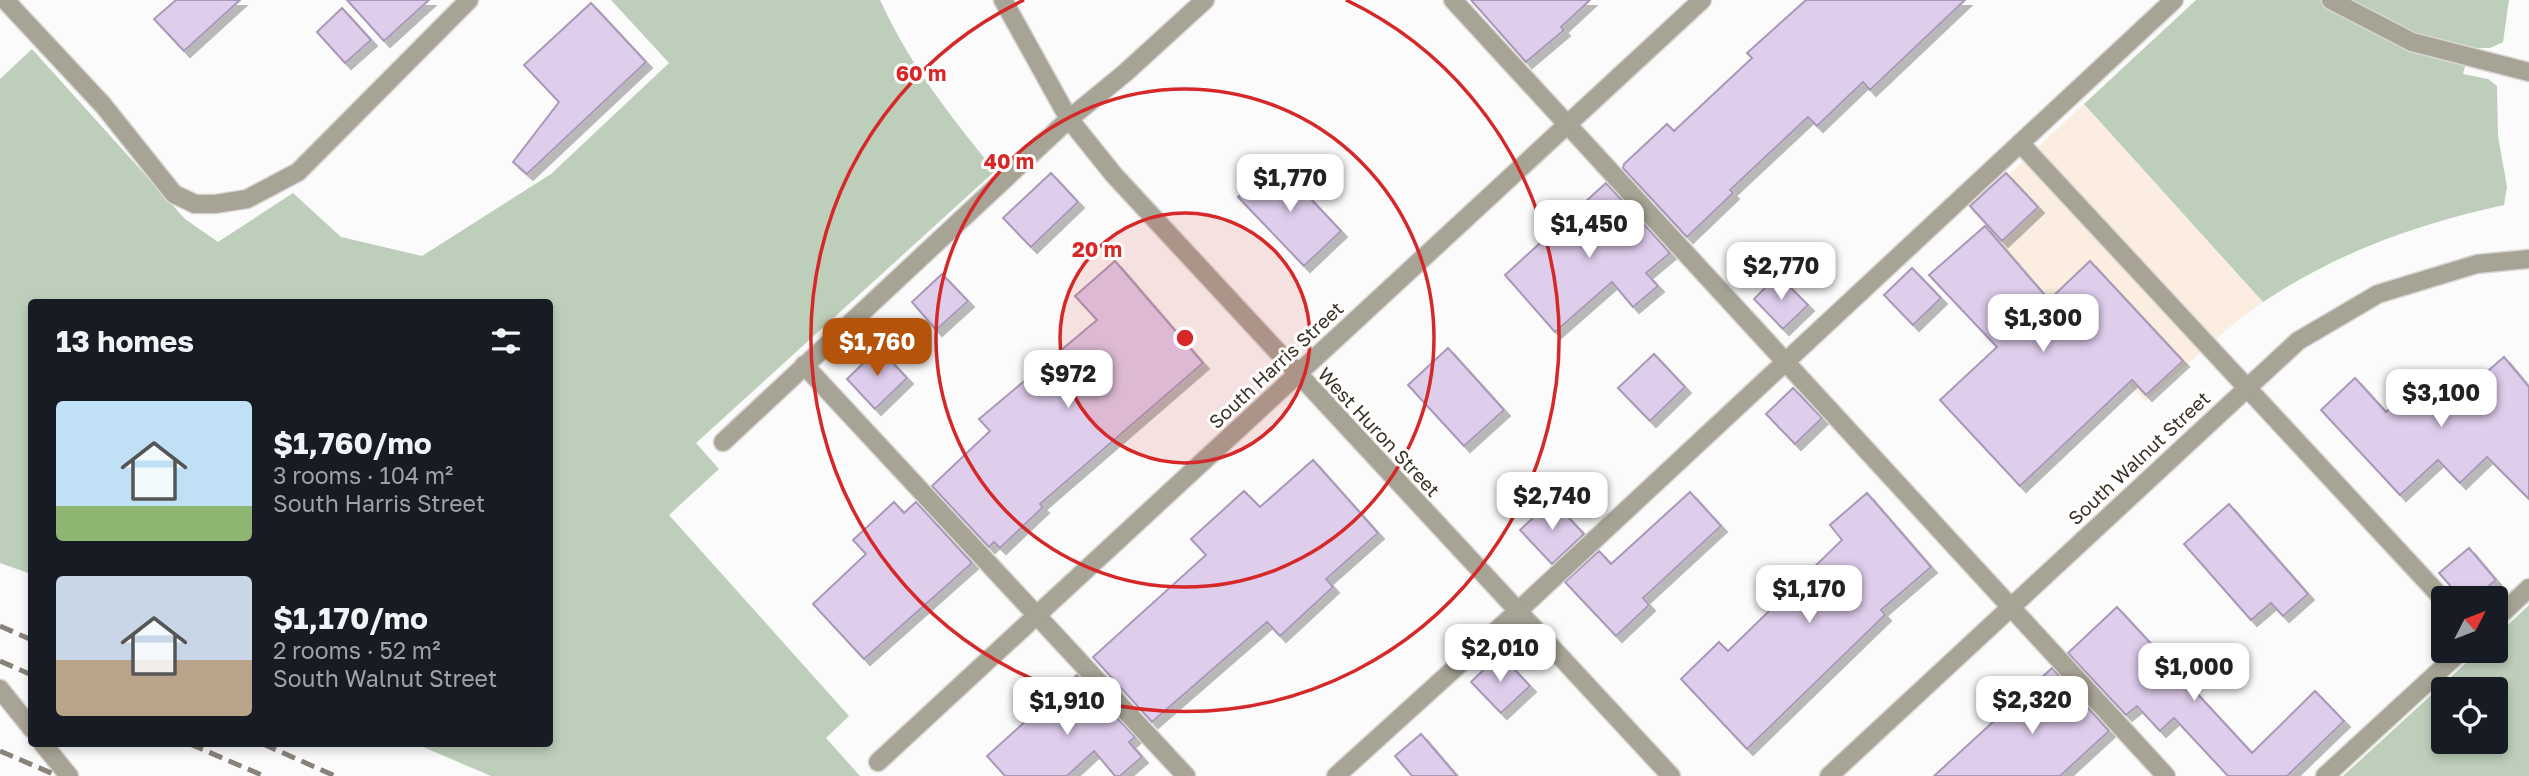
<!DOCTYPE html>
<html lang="en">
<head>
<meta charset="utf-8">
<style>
	body { margin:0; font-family:"Golos Text",sans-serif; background:#20242c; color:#f1f3f6; height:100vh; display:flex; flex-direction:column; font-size:26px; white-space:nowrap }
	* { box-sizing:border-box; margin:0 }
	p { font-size:23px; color:#9ea1a6 }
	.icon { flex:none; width:38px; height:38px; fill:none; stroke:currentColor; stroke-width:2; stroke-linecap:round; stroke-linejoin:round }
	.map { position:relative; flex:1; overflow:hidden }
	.panel { position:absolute; left:28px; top:299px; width:525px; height:448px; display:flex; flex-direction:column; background:#171b24; border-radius:7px; box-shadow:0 4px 10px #0003 }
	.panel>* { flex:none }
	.needle { width:46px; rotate:48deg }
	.controls { position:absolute; left:2431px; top:586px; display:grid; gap:14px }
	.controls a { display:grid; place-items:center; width:77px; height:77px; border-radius:7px; background:#171b24; box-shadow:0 4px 10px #0003; font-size:35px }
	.price { position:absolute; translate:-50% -60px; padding:0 16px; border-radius:14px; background:#fff; color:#222; font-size:23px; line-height:46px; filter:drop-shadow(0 2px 4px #0008) }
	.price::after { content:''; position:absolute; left:50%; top:42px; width:21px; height:16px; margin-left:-10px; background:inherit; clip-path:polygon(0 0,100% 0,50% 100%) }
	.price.selected { background:#b45309; color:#fff }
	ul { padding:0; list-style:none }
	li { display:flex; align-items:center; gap:21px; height:175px; padding:0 28px }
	li span { display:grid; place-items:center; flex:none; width:196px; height:140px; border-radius:7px; color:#555 }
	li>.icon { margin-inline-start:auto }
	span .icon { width:84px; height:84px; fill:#fffc; stroke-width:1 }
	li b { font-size:30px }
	h2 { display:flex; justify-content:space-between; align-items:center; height:84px; padding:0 28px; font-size:30px }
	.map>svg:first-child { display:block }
</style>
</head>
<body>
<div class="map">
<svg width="2529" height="776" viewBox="0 0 2529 776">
	<defs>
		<filter id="shadow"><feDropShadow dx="6" dy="6" stdDeviation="0" flood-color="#0004"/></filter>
	</defs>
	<rect width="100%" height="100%" fill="#fbfbfb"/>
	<path fill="#fbeee1" d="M 2084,104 L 2263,302 L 2237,321 L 2145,401 L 1971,210 Z"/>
	<path fill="#bdceba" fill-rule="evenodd" d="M 611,0 L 880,0 C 910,65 950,116 995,171 L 696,443 L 719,469 L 669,515 L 849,716 L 826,738 L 860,776 L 491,776 L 416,744 L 550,744 L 550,303 L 32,303 L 31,574 L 0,563 L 0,79 L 32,49 L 185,219 L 218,242 L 293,193 L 341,237 L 422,256 L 551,174 L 669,63 Z
		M 2196,0 L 2509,0 L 2503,42 L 2490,48 L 2470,48 L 2463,74 L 2488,79 L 2497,86 L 2498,136 L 2507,187 L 2504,205 C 2417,224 2338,252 2263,302 L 2084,104 Z
		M 2529,605 L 2529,776 L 2343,776 L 2479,651 L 2496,651 L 2496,636 ZM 2443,690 L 2496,690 L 2496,742 L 2443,742 Z"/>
	<path fill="#dfcdec" stroke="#aa99b6" stroke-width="2" filter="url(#shadow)" d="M 176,0 L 240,0 L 184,51 L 154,19 Z
		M 347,0 L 429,0 L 384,41 Z
		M 1471,0 L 1590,0 L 1561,27 L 1564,30 L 1526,62 Z
		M 1806,0 L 1965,0 L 1870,90 L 1863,82 L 1817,126 L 1808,117 L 1730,190 L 1733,193 L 1687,237 L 1623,168 L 1624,164 L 1667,124 L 1674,131 L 1752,58 L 1747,53 Z
		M 591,3 L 646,62 L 527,174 L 513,162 L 559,102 L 524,65 Z
		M 342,8 L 371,40 L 345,63 L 317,32 Z
		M 1276,162 L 1341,231 L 1304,266 L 1238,197 Z
		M 1051,173 L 1078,202 L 1031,247 L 1003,218 Z
		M 2006,173 L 2038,207 L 2002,241 L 1970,206 Z
		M 1606,183 L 1670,253 L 1646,273 L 1658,286 L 1633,307 L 1612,282 L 1555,332 L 1505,275 Z
		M 1985,226 L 2049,300 L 2090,261 L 2183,361 L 2146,395 L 2132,380 L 2020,486 L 1940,400 L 1997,347 L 1929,275 Z
		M 1115,261 L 1203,363 L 1040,504 L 1043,507 L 1000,548 L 994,542 L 989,547 L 932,486 L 990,431 L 979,419 L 1097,320 L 1075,296 Z
		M 1912,268 L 1941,298 L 1913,325 L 1884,295 Z
		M 942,274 L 968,301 L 936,330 L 912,302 Z
		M 1778,275 L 1808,305 L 1783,329 L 1754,299 Z
		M 879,348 L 907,378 L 875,409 L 847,379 Z
		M 1448,348 L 1504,410 L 1464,446 L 1408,385 Z
		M 1654,354 L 1685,387 L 1650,421 L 1618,388 Z
		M 2504,357 L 2529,387 L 2529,499 L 2487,457 L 2460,483 L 2438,460 L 2400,495 L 2321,410 L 2355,378 L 2386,412 L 2420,381 L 2441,404 L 2453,393 L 2457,398 Z
		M 1793,388 L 1822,418 L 1795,444 L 1766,414 Z
		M 1313,460 L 1378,533 L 1326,579 L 1333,587 L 1280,636 L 1267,622 L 1152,722 L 1093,657 L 1206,555 L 1191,539 L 1244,491 L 1260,507 Z
		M 1690,492 L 1721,526 L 1643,598 L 1649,605 L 1616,636 L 1565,582 L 1599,551 L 1611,564 Z
		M 1867,493 L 1931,567 L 1881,610 L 1885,615 L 1747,749 L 1681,679 L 1719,642 L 1728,651 L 1842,540 L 1830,525 Z
		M 1552,500 L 1584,534 L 1552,564 L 1520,530 Z
		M 894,502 L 904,513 L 916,502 L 972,563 L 864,659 L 813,604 L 866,554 L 853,540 Z
		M 2229,504 L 2308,594 L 2283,616 L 2271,603 L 2251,620 L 2184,544 Z
		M 2469,548 L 2496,580 L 2474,598 L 2461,598 L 2439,573 Z
		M 2117,607 L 2252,753 L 2315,691 L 2344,721 L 2287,776 L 2228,776 L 2174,718 L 2160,731 L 2137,706 L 2126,715 L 2068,653 Z
		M 1500,654 L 1530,686 L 1501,713 L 1471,682 Z
		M 2052,668 L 2109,731 L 2060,776 L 1934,776 Z
		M 1077,675 L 1135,737 L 1129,742 L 1142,757 L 1120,776 L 1115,776 L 1094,751 L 1067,776 L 1005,776 L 987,756 Z
		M 1421,734 L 1457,776 L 1412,776 L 1395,756 Z"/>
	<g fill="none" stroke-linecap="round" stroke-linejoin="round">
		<g stroke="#d9d7d5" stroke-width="21">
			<path id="service" d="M 5,0 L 103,105 L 174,194 L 195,204 L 215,204 L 247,199 L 298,172 L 469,0
				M 1453,0 L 2166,776
				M 2331,0 L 2412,42 L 2529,72
				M 2020,143 L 2443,599
				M 804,365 L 1186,776
				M 723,442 L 1069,119 L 1125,73 L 1205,0
				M 2496,619 L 2529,588
				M 1336,776 L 1518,611 L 2174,0
				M 2325,776 L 2461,651"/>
		</g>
		<g stroke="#d9d7d5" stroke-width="21">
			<path id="minor" d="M 1003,0 L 1069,119 L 1114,175 L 1671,776
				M 878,762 L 1702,0"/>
		</g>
		<g stroke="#d9d7d5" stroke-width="21">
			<path id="tertiary" d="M 0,689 L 32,729
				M 43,744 L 69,776
				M 1829,776 L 2298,341 L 2378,294 L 2477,264 L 2529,259"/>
		</g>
		<use href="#service" stroke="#a7a496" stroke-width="18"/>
		<use href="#minor" stroke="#a7a496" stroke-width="18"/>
		<use href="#tertiary" stroke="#a7a496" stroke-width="18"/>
		<path stroke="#88827b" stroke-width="5" stroke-dasharray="14 7" stroke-linecap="butt" d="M 0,626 L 32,640
			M 0,661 L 32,675
			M 190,744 L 264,776
			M 263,744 L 335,776
			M 0,751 L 58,776"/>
	</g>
	<circle cx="1185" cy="338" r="125" fill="#d62828" fill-opacity=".12"/>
	<g fill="none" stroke="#d62828" stroke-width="3.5">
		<circle cx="1185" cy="338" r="125"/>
		<circle cx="1185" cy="338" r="249"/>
		<path d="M1346 0A374 374 0 1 1 1024 0"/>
	</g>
	<g text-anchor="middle" stroke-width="6" stroke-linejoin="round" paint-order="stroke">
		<g font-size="19" fill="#3c3227" stroke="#fff">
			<text transform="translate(1276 365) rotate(-43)" y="7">South Harris Street</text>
			<text transform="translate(1379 432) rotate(47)" y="7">West Huron Street</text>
			<text transform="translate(2139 458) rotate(-43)" y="7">South Walnut Street</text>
		</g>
	</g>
	<circle cx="1185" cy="338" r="10" fill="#d62828" stroke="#fff" stroke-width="3.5"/>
	<g font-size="21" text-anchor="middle" font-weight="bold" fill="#d62828" stroke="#fff" stroke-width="6" stroke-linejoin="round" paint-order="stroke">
		<text x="921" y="81">60 m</text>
		<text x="1009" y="169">40 m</text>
		<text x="1097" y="257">20 m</text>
	</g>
</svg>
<div class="controls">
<a><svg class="needle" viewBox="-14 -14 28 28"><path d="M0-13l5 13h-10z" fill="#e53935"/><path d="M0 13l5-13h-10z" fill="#9ea1a6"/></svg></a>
<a><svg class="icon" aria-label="locate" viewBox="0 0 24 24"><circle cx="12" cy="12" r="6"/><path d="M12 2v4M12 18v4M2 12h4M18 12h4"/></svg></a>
</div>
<b class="price" style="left:1290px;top:214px">$1,770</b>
<b class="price" style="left:1589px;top:260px">$1,450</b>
<b class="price" style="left:1781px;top:302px">$2,770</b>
<b class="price" style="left:2043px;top:354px">$1,300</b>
<b class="price selected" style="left:877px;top:378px">$1,760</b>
<b class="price" style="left:1068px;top:410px">$972</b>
<b class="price" style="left:2441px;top:429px">$3,100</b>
<b class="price" style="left:1552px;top:532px">$2,740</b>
<b class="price" style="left:1809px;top:625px">$1,170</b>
<b class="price" style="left:1500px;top:684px">$2,010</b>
<b class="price" style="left:2194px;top:703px">$1,000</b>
<b class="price" style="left:2032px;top:736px">$2,320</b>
<b class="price" style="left:1067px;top:737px">$1,910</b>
<section class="panel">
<h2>13 homes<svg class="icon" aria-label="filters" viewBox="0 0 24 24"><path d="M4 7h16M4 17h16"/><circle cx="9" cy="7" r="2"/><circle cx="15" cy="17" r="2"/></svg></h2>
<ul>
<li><span style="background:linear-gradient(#bfe0f5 75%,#8fb573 0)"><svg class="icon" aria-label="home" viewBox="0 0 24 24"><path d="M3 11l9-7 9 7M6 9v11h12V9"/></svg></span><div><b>$1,760/mo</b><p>3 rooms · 104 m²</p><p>South Harris Street</p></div></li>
<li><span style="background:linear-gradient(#c9d6e8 60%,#b9a48a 0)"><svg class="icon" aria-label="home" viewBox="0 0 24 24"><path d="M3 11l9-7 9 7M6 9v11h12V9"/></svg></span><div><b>$1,170/mo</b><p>2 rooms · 52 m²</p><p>South Walnut Street</p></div></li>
</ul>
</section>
</div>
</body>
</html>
